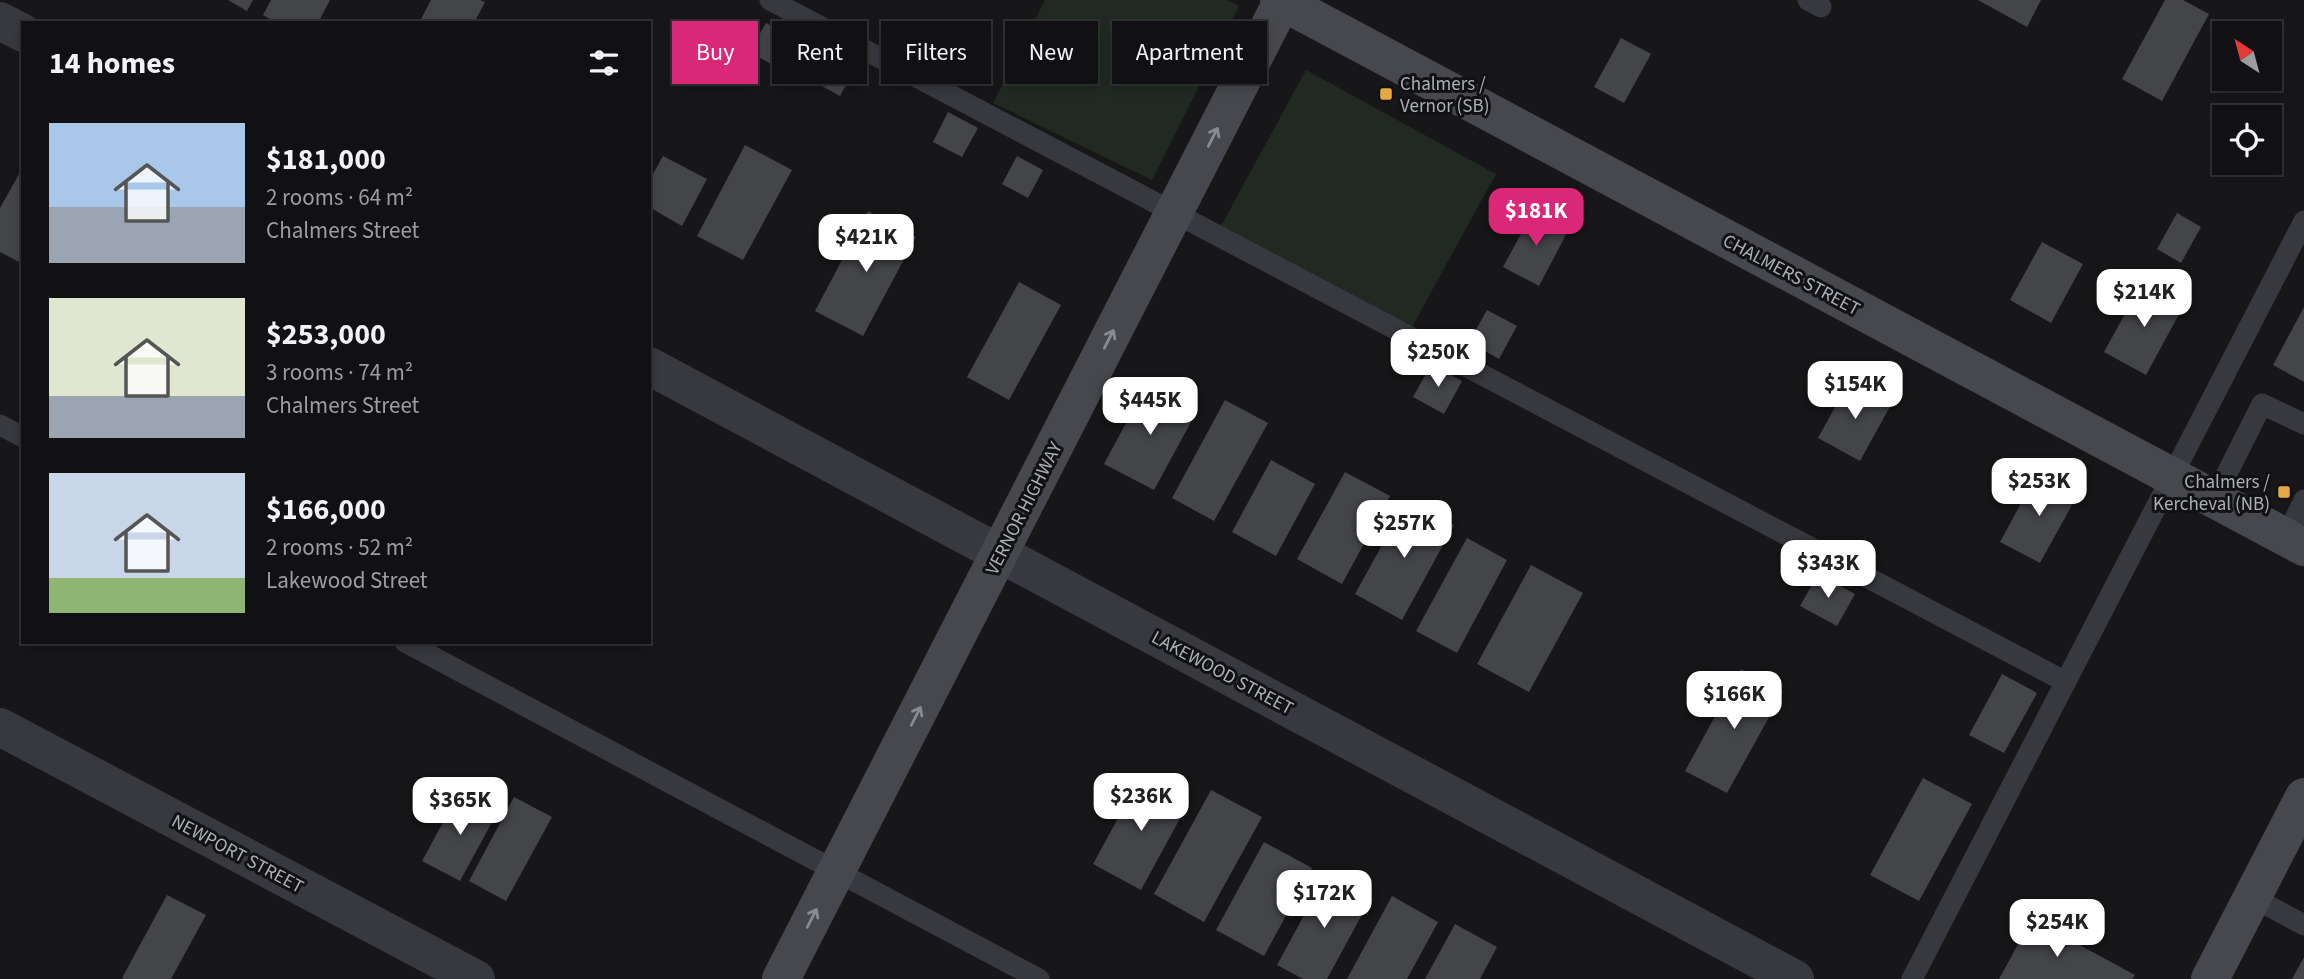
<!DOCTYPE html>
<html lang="en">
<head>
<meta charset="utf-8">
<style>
	body { margin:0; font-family:"Source Sans 3",sans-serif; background:#1e1f21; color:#f1f3f6; height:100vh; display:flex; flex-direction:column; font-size:26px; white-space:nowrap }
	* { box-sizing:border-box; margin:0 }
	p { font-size:23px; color:#9c9da0 }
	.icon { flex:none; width:38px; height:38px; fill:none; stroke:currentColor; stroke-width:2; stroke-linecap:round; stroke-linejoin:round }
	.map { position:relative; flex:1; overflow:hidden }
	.drawer { position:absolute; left:21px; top:21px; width:630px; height:623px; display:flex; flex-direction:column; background:#111113; border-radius:0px; box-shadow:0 4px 10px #0003,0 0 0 2px #303133 }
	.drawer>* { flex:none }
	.guide { position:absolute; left:672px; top:21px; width:665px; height:63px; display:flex; gap:14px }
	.needle { width:46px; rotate:324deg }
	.buttons { position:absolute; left:2212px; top:21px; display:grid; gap:14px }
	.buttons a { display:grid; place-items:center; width:70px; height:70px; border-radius:0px; background:#111113; box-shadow:0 4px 10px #0003,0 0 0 2px #303133; font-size:35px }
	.price { position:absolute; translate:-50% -60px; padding:0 16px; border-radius:14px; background:#fff; color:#222; font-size:23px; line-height:46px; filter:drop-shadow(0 2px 4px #0008) }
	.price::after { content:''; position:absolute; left:50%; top:42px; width:21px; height:16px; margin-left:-10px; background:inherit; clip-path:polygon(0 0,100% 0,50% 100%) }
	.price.active { background:#db2777; color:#fff }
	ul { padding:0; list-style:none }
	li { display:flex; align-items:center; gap:21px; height:175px; padding:0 28px }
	li span { display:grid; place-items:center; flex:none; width:196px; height:140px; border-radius:0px; color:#555 }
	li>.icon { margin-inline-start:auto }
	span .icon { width:84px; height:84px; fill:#fffc; stroke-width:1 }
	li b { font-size:30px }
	h2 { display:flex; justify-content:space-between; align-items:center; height:84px; padding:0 28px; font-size:30px }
	.pill { padding:0 24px; border-radius:0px; background:#111113; box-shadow:0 4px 10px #0003,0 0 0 2px #303133; font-size:24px; line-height:63px }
	.pill.active { background:#db2777; color:#fff }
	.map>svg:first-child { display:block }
</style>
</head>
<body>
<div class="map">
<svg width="2304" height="979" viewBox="0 0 2304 979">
	<rect width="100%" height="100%" fill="#171719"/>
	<path fill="#212922" d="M 1045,0 L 1227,0 L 1239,6 L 1152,180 L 993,103 Z
		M 1306,70 L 1496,174 L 1406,338 L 1216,235 Z"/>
	<path fill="#444549" d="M 228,0 L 253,0 L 247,11 Z
		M 271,0 L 330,0 L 318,23 L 277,23 L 263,15 Z
		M 431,0 L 480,0 L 485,2 L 474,23 L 419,23 Z
		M 1978,0 L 2041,0 L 2027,27 Z
		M 2165,0 L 2183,0 L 2209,14 L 2162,101 L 2122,79 Z
		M 766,23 L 794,37 L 777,67 L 749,52 Z
		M 1621,38 L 1651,54 L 1624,103 L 1594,87 Z
		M 820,46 L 857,65 L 840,96 L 804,76 Z
		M 948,112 L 978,128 L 962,157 L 933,142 Z
		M 745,145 L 792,170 L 743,260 L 697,236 Z
		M 663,156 L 707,179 L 682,226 L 649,207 L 649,181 Z
		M 1017,156 L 1043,170 L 1028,198 L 1002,184 Z
		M 23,167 L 23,261 L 21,263 L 0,252 L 0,208 Z
		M 1534,210 L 1569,229 L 1539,286 L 1503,267 Z
		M 868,211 L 916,237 L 863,336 L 815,311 Z
		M 2177,213 L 2201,227 L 2181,263 L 2157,249 Z
		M 2042,242 L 2083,264 L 2051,323 L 2010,300 Z
		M 1019,282 L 1061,305 L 1009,400 L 967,377 Z
		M 2142,283 L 2184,305 L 2146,375 L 2104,352 Z
		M 2304,307 L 2304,382 L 2273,365 Z
		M 1487,310 L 1517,326 L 1499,359 L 1469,342 Z
		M 1431,365 L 1462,381 L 1444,414 L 1413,397 Z
		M 1850,380 L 1892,403 L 1860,461 L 1818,438 Z
		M 1147,384 L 1197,411 L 1154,490 L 1104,464 Z
		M 1225,400 L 1268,423 L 1214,521 L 1172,498 Z
		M 1271,460 L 1315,484 L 1276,556 L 1232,532 Z
		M 1345,472 L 1390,496 L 1342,584 L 1297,559 Z
		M 2038,472 L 2078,494 L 2040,563 L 2000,542 Z
		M 1407,500 L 1454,525 L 1402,620 L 1355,594 Z
		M 1467,538 L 1507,560 L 1457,653 L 1416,631 Z
		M 1531,565 L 1583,593 L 1529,692 L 1477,664 Z
		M 1818,574 L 1855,594 L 1837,626 L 1800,606 Z
		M 1741,669 L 1783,692 L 1727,793 L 1685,771 Z
		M 2002,674 L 2037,693 L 2004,753 L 1969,735 Z
		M 1141,776 L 1189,802 L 1141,890 L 1093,864 Z
		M 1923,778 L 1972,804 L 1919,901 L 1870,875 Z
		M 1211,790 L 1262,817 L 1204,922 L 1154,894 Z
		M 459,793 L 497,813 L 460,881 L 422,861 Z
		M 514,797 L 552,817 L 506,901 L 469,881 Z
		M 1264,842 L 1312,868 L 1264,956 L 1216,930 Z
		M 1327,873 L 1371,898 L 1327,979 L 1303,979 L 1277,965 Z
		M 167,895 L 206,915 L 171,979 L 124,979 L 122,978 Z
		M 1392,896 L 1438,922 L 1407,979 L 1347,979 Z
		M 2032,919 L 2135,975 L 2132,979 L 1999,979 Z
		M 1455,924 L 1497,947 L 1480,979 L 1425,979 Z
		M 2304,957 L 2304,979 L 2292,979 Z"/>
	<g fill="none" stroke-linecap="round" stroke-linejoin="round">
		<path stroke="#38393e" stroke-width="21" d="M 770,0 L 2066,682
			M 1808,0 L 1821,7
			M 0,425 L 23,437
			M 2214,499 L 2262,404 L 2304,424
			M 2286,537 L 2304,500
			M 405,642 L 1039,979
			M 2252,897 L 2304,925
			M 1912,979 L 2304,221"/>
		<path stroke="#38393e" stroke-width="38" d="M 0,21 L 23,33
			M 649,366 L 1795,979
			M 0,727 L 476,979"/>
		<path stroke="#46484d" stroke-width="38" d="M 1279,0 L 2304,547
			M 781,979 L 1283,0
			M 2210,979 L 2304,797"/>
	</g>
	<defs><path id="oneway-shaft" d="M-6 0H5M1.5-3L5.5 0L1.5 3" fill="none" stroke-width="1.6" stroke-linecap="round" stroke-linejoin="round" transform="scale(1.75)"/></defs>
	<g stroke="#878b93">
		<use href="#oneway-shaft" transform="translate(1213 137) rotate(-63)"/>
		<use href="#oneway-shaft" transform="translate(1109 339) rotate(-63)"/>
		<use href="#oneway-shaft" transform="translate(916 716) rotate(-63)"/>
		<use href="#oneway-shaft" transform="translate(812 918) rotate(-63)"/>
	</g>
	<g fill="#e5a842" stroke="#121214" stroke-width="2.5">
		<rect x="1379" y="87" width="14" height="14" rx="3.5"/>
		<rect x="2277" y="485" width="14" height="14" rx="3.5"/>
	</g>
	<g text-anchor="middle" stroke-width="6" stroke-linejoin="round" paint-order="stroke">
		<g font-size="19" fill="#aaafb8" stroke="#121214" text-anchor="start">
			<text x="1400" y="90">Chalmers /<tspan x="1400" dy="22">Vernor (SB)</tspan></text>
			<text x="2270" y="488" text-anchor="end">Chalmers /<tspan x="2270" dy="22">Kercheval (NB)</tspan></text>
		</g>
		<g font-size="19" fill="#aaafb8" stroke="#121214">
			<text transform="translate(1792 274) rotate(28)" y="7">CHALMERS STREET</text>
			<text transform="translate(1023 508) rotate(-63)" y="7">VERNOR HIGHWAY</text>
			<text transform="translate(1223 672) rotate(28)" y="7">LAKEWOOD STREET</text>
			<text transform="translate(238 853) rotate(28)" y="7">NEWPORT STREET</text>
		</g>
	</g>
</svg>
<div class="buttons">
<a><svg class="needle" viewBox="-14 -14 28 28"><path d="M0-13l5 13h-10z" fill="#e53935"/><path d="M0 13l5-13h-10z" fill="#9c9da0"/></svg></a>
<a><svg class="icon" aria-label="locate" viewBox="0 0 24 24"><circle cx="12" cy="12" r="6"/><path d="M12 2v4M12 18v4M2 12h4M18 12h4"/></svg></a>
</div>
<b class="price active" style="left:1536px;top:248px">$181K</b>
<b class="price" style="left:866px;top:274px">$421K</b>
<b class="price" style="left:2144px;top:329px">$214K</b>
<b class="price" style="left:1438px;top:389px">$250K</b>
<b class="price" style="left:1855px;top:421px">$154K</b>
<b class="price" style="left:1150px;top:437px">$445K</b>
<b class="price" style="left:2039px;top:518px">$253K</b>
<b class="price" style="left:1404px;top:560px">$257K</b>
<b class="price" style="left:1828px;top:600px">$343K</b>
<b class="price" style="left:1734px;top:731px">$166K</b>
<b class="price" style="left:1141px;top:833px">$236K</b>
<b class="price" style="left:460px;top:837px">$365K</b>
<b class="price" style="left:1324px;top:930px">$172K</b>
<b class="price" style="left:2057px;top:959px">$254K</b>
<div class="guide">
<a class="pill active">Buy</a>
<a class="pill">Rent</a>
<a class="pill">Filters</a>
<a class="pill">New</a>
<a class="pill">Apartment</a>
</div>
<section class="drawer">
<h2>14 homes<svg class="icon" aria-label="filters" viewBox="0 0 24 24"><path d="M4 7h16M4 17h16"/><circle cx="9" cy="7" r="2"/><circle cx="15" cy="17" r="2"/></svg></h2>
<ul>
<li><span style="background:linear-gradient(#a9c7e8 60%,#9aa5b1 0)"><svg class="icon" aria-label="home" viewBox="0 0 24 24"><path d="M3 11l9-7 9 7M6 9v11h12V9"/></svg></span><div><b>$181,000</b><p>2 rooms · 64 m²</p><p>Chalmers Street</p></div></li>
<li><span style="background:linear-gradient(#dfe7d0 70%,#9aa5b1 0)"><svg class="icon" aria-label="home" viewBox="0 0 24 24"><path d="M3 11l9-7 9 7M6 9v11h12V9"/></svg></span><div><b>$253,000</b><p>3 rooms · 74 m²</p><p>Chalmers Street</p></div></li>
<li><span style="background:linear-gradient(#c9d6e8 75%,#8fb573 0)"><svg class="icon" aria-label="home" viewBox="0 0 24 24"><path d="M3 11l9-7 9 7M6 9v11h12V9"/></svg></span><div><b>$166,000</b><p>2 rooms · 52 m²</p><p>Lakewood Street</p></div></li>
</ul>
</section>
</div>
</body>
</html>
